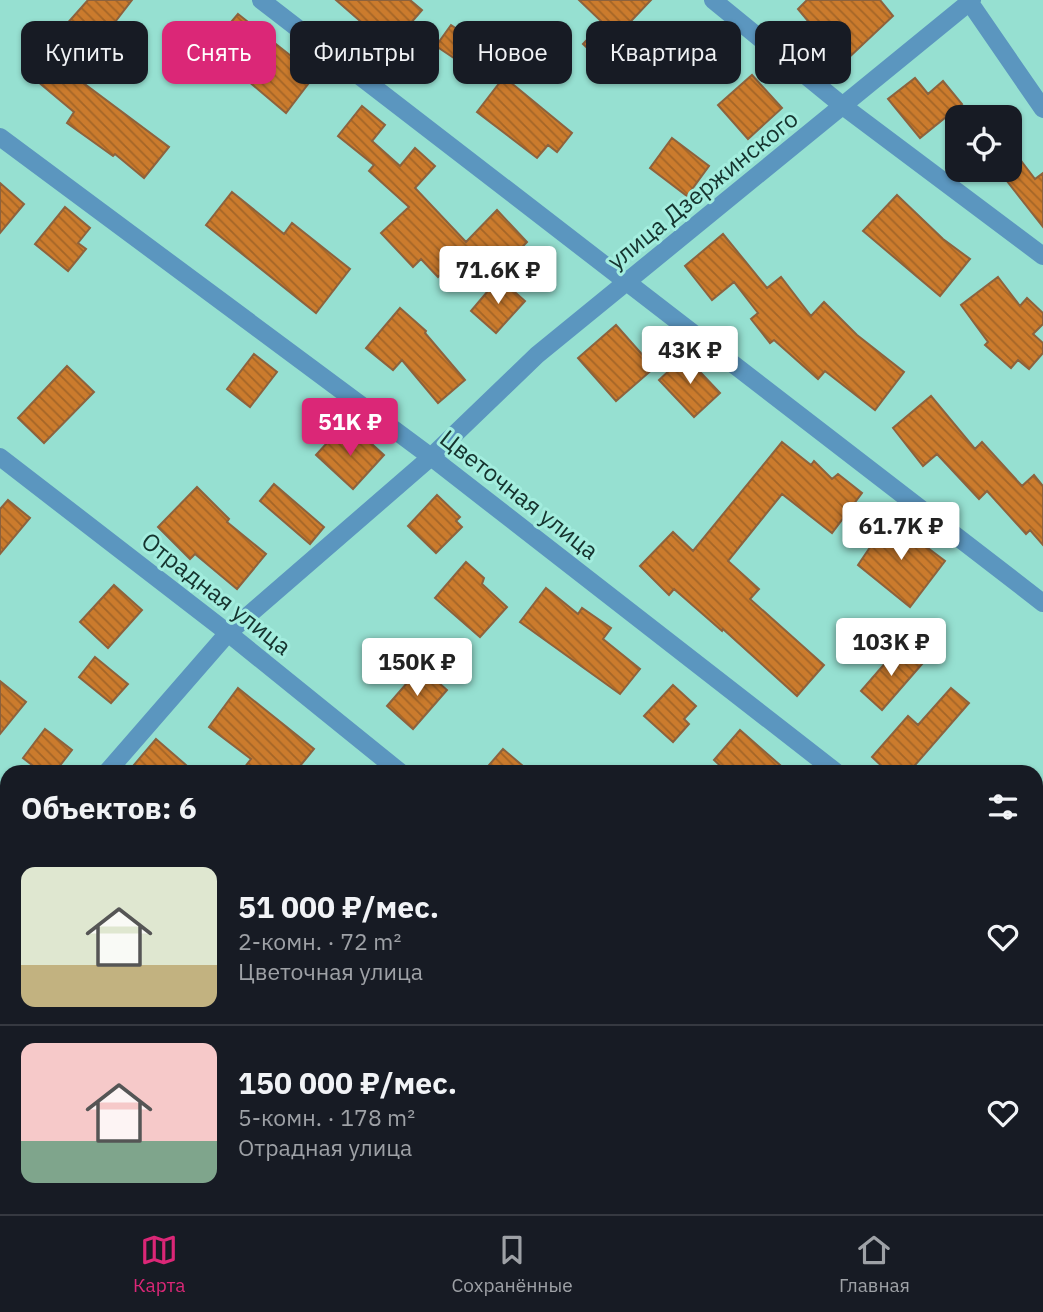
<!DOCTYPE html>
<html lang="ru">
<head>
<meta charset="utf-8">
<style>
	body { margin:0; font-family:"IBM Plex Sans",sans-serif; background:#242831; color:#f1f3f6; height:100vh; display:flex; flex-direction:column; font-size:26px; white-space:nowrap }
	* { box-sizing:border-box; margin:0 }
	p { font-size:23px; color:#9ea1a6 }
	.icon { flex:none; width:38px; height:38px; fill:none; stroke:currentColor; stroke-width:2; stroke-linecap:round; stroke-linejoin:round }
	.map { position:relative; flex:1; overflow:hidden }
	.sheet { position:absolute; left:0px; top:765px; width:1043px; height:450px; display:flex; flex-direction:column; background:#171b24; border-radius:21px 21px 0 0; box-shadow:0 2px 5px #0004 }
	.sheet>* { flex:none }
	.guide { position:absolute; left:21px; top:21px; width:1001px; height:63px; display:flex; gap:14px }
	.buttons { position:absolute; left:945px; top:105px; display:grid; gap:14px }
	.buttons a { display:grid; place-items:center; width:77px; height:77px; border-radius:14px; background:#171b24; box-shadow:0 2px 5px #0004; font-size:35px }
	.price { position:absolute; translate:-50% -60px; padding:0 16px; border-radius:7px; background:#fff; color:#222; font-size:23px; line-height:46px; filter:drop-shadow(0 2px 4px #0008) }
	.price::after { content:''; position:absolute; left:50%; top:42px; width:21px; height:16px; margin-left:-10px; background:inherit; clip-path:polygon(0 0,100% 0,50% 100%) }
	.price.on { background:#db2777; color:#fff }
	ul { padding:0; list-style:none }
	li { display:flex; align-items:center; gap:21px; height:175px; padding:0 21px }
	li+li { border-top:2px solid #363941 }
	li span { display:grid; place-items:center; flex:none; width:196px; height:140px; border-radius:14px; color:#555 }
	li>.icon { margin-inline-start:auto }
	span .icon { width:84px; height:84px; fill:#fffc; stroke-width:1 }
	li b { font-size:30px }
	h2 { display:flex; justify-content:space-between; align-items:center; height:84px; padding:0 21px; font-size:30px }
	.pill { padding:0 24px; border-radius:14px; background:#171b24; box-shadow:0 2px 5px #0004; font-size:24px; line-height:63px }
	.pill.on { background:#db2777; color:#fff }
	.menu { display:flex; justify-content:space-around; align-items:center; height:98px; border-top:2px solid #363941; background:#171b24; font-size:19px; color:#9ea1a6 }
	.menu a { display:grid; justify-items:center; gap:4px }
	.menu .on { color:#db2777 }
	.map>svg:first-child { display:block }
</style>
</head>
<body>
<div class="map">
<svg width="1043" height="1214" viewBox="0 0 1043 1214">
	<defs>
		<pattern id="building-back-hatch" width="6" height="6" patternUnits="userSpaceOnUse" patternTransform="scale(1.75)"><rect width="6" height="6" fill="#cb7b2d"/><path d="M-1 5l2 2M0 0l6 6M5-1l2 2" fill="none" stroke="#a46527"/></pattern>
	</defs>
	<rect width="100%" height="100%" fill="#96e0d1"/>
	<path fill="url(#building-back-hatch)" stroke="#8d623d" stroke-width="2" d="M 88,0 L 132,0 L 112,26 L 106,22 L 66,70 L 169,147 L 144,178 L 115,154 L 113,156 L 67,123 L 74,112 L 25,71 Z
		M 336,0 L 410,0 L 422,10 L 390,47 Z
		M 579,0 L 651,0 L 597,57 L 583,44 L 603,23 Z
		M 807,0 L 880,0 L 893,16 L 843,63 L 798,9 Z
		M 238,14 L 315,75 L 286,113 L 209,48 Z
		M 451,25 L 503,60 L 488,81 L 436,46 Z
		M 752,75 L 782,108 L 748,139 L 718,105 Z
		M 504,77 L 572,133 L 557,152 L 548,145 L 537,158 L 477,112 Z
		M 915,78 L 928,94 L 943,81 L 962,104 L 920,138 L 888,99 Z
		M 362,106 L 385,125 L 372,141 L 400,166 L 415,148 L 435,166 L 415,188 L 466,242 L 497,210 L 527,242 L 490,281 L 462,254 L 438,277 L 421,259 L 413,267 L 381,233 L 409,207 L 369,171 L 374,165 L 338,136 Z
		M 672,138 L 709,166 L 687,196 L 650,168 Z
		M 1022,162 L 1035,179 L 1043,173 L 1043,227 L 1003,176 Z
		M 0,183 L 24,204 L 0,233 Z
		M 232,192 L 284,234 L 292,223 L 350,269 L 316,313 L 206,225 Z
		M 897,195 L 943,239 L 970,259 L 940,296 L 863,231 Z
		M 65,207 L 90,228 L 78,243 L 86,249 L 68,271 L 35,244 Z
		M 723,234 L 767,288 L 781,277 L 811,316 L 824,302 L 857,335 L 904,372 L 875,410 L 825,371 L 818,379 L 774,340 L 770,343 L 751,319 L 758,313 L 734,282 L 712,300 L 685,266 Z
		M 998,277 L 1020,306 L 1027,298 L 1043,313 L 1043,324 L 1033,334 L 1043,343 L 1043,353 L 1029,369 L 1018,360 L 1011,368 L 985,345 L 988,342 L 961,305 Z
		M 499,278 L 525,301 L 496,333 L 471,311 Z
		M 400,308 L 426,331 L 425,333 L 465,380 L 438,403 L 402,360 L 393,370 L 366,348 Z
		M 616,325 L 654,368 L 616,401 L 578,358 Z
		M 254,354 L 277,372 L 250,407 L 227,389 Z
		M 685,356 L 720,393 L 694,417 L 659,380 Z
		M 67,366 L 94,392 L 44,443 L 18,418 Z
		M 931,396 L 975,449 L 982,442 L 1022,486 L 1034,475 L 1043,486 L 1043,545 L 1030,530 L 1026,534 L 987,491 L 979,499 L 937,454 L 923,466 L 893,428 Z
		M 338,431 L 353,445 L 362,435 L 384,455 L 353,489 L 316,455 Z
		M 782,442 L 811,465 L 814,461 L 832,479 L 838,474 L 862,493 L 832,533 L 782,494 L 728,561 L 759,589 L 750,599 L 824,665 L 797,696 L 723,629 L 722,631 L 674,589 L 669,595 L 640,566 L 673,532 L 693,551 Z
		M 274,484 L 324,527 L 310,544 L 260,501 Z
		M 197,487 L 229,519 L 227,522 L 266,554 L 237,589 L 195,554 L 190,559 L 158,527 Z
		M 437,495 L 460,517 L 456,521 L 462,527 L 436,553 L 408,526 Z
		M 8,500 L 30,518 L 0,554 L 0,509 Z
		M 892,515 L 911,529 L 908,533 L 945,561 L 910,607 L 858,565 Z
		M 466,562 L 484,578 L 482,584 L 507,607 L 480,637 L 435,598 Z
		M 114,585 L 142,610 L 108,648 L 80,622 Z
		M 546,588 L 578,614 L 582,608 L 611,628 L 603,639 L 640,669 L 620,694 L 520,622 Z
		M 901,645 L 922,664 L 882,710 L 861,691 Z
		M 95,657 L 128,684 L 111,703 L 79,677 Z
		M 421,667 L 447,690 L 413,729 L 387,706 Z
		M 0,681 L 26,702 L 0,734 Z
		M 673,685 L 696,706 L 684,719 L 689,724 L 673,742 L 644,716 Z
		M 238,688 L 314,749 L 295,772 L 241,772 L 251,759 L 209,727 Z
		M 951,688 L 969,703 L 909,772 L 888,772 L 872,757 L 908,716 L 918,725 Z
		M 45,729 L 72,750 L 55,772 L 41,772 L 23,758 Z
		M 740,730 L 788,772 L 727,772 L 714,760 Z
		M 156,739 L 194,772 L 128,772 Z
		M 503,749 L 530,772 L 483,772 Z"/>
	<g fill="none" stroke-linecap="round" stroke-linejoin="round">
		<path stroke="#5b96bf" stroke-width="18" d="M 261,0 L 1043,603
			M 713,0 L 843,106 L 1043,256
			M 968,0 L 1043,109
			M 0,137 L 431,457 L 836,772
			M 0,457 L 228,633 L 400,772
			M 107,772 L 228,633 L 431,457 L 537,355 L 972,0
			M 0,794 L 7,800
			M 0,888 L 7,881
			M 1036,927 L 1043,933
			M 1036,993 L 1043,986
			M 0,1116 L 7,1122
			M 119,1208 L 128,1214
			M 521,1208 L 529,1214
			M 977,1208 L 985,1214
			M 821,1214 L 827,1208"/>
	</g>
	<g text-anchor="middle" stroke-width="6" stroke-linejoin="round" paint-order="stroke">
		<g font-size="24" fill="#15332e" stroke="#a3edde">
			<text transform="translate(703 190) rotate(-39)" y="8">улица Дзержинского</text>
			<text transform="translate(519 495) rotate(38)" y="8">Цветочная улица</text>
			<text transform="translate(216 594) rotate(38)" y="8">Отрадная улица</text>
		</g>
	</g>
</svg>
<div class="buttons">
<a><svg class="icon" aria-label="locate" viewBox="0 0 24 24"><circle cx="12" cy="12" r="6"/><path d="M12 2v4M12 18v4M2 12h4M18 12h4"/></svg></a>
</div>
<b class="price" style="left:498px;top:306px">71.6K ₽</b>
<b class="price" style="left:690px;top:386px">43K ₽</b>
<b class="price on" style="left:350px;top:458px">51K ₽</b>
<b class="price" style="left:901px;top:562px">61.7K ₽</b>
<b class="price" style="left:891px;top:678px">103K ₽</b>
<b class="price" style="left:417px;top:698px">150K ₽</b>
<div class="guide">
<a class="pill">Купить</a>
<a class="pill on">Снять</a>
<a class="pill">Фильтры</a>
<a class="pill">Новое</a>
<a class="pill">Квартира</a>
<a class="pill">Дом</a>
</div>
<section class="sheet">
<h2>Объектов: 6<svg class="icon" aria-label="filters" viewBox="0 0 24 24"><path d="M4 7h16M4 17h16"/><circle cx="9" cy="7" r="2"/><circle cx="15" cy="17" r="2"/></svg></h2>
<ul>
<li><span style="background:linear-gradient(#dfe7d0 70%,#c2b280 0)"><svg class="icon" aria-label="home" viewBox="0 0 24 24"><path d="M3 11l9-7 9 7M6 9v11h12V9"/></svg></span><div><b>51 000 ₽/мес.</b><p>2-комн. · 72 m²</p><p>Цветочная улица</p></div><svg class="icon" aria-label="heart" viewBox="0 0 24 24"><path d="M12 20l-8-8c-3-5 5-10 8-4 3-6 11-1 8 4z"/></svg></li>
<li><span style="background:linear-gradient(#f6c9c9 70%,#7fa58c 0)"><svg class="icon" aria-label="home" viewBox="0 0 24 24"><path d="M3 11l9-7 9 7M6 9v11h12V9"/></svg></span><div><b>150 000 ₽/мес.</b><p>5-комн. · 178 m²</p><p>Отрадная улица</p></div><svg class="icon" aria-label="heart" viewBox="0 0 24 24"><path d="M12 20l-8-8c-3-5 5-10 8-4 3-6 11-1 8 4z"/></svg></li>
</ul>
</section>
</div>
<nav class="menu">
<a class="on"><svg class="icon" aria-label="map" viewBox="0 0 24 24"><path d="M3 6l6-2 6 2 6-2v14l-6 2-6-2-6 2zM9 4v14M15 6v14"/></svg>Карта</a>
<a><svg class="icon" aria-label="saved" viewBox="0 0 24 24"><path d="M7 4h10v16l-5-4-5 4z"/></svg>Сохранённые</a>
<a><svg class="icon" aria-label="home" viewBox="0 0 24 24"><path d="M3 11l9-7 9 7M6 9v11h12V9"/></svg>Главная</a>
</nav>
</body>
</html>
